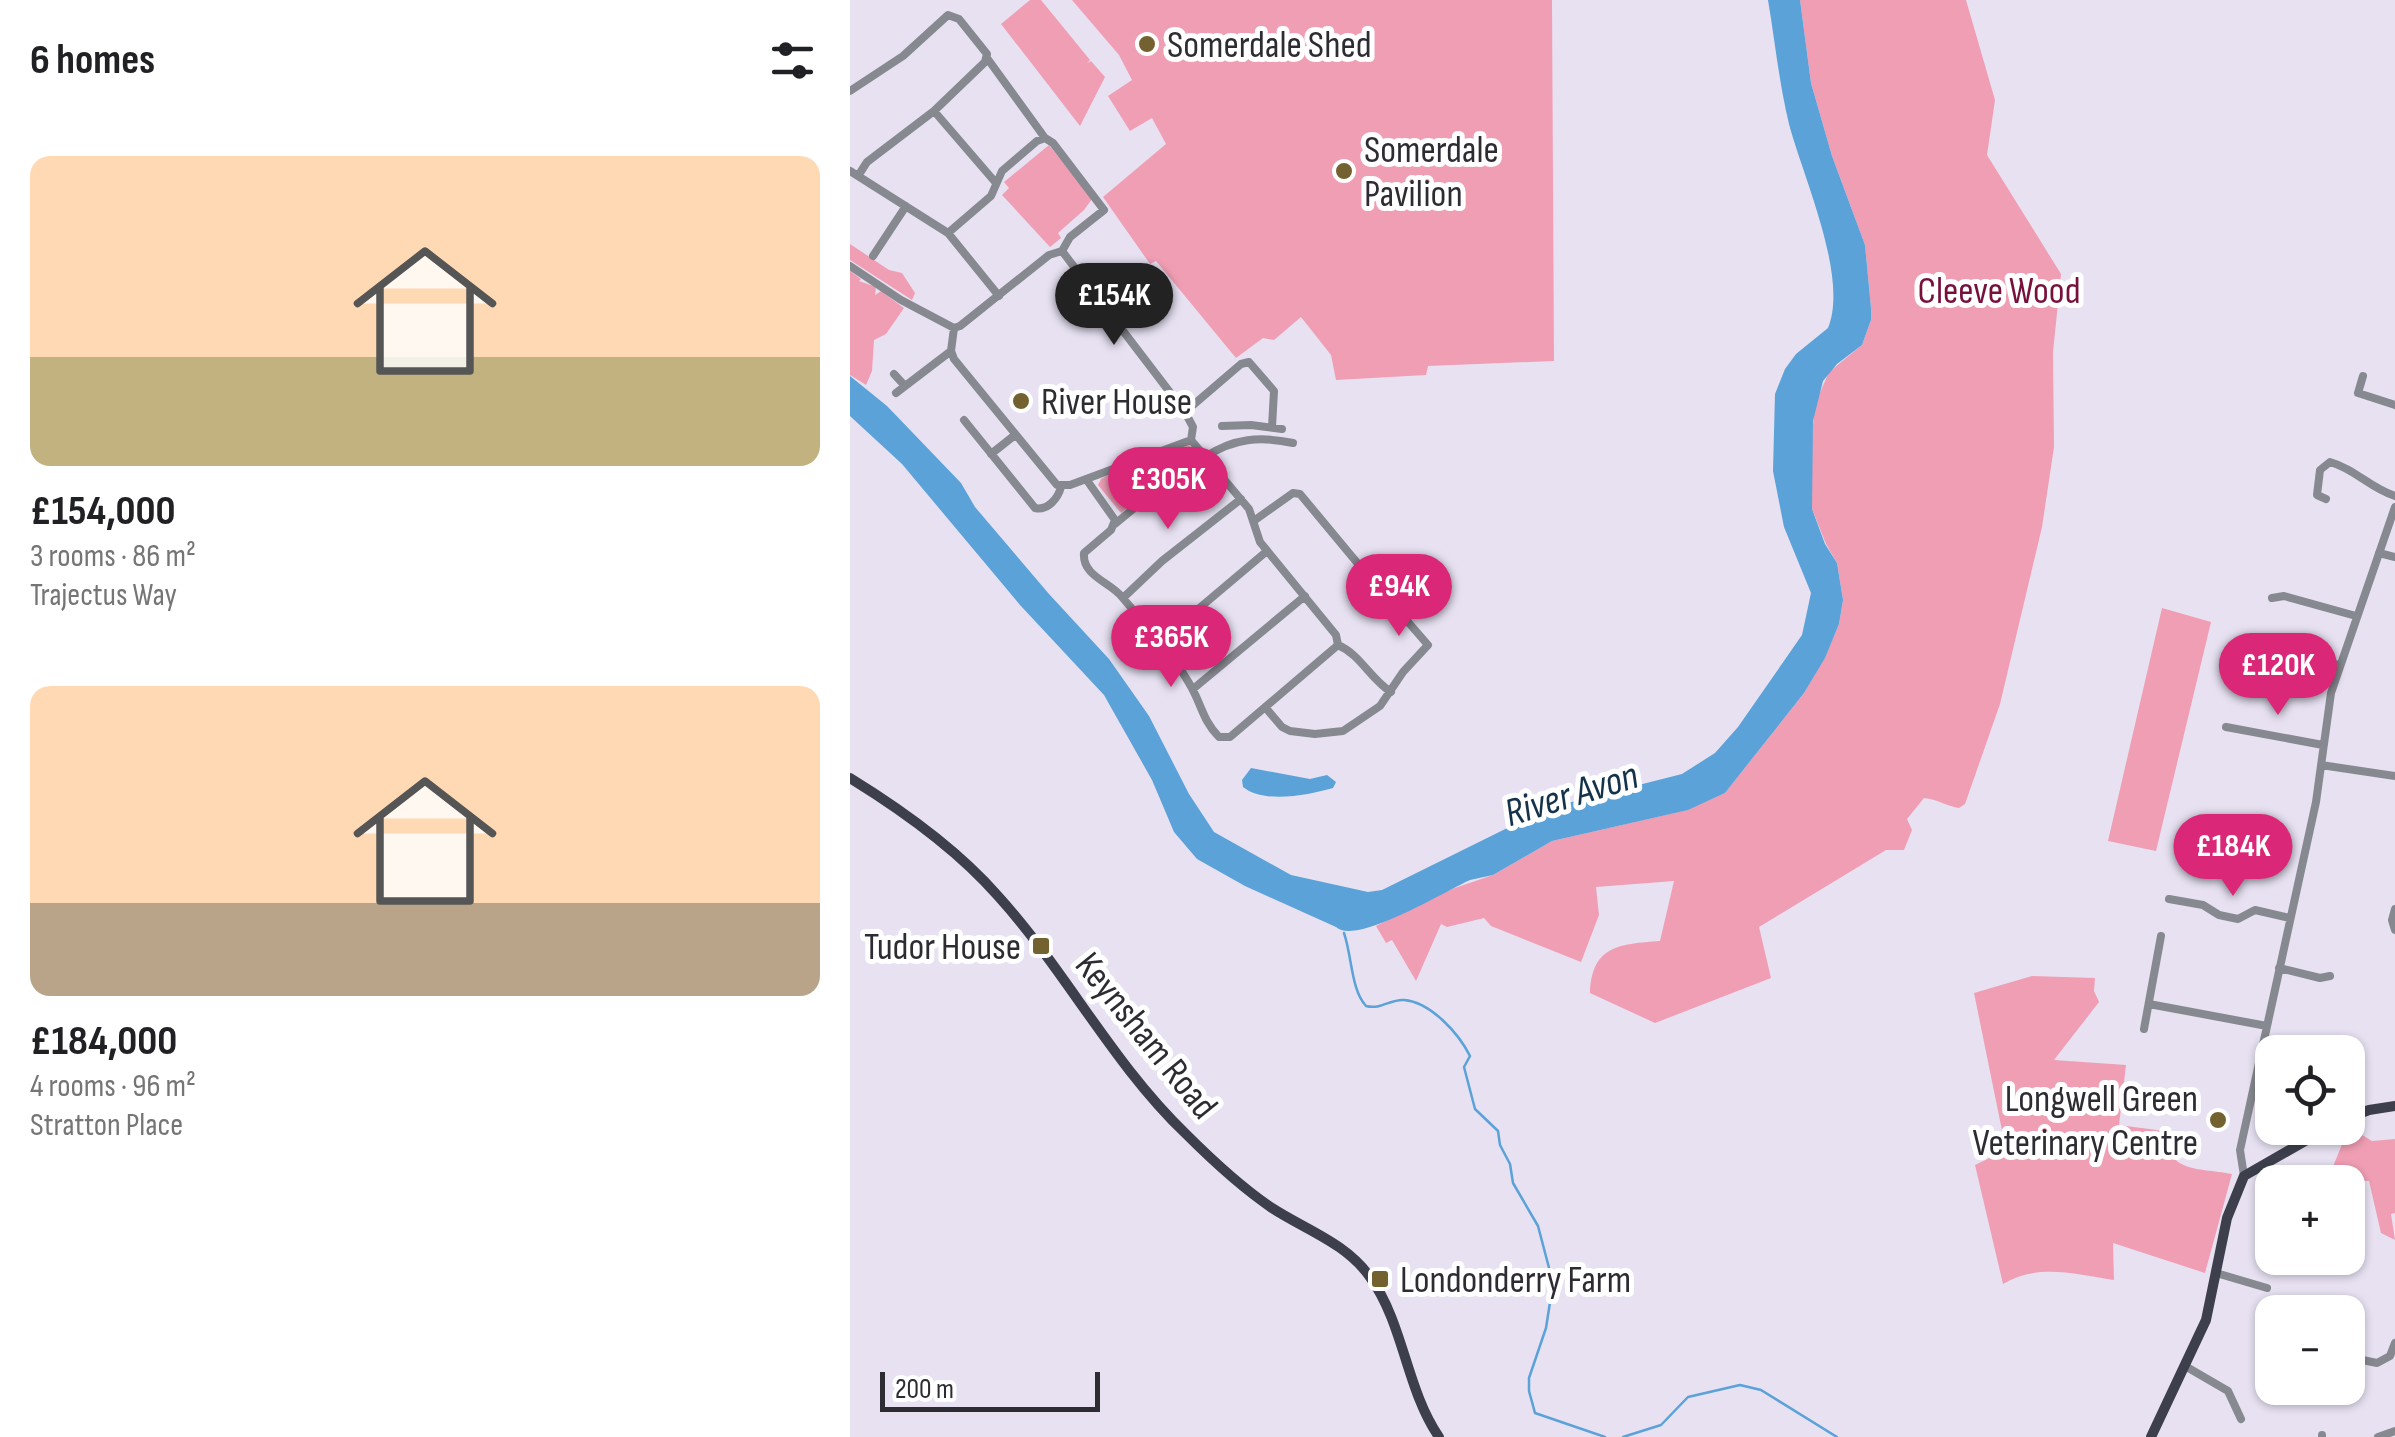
<!DOCTYPE html>
<html lang="en">
<head>
<meta charset="utf-8">
<style>
	body { margin:0; font-family:"Sofia Sans Condensed",sans-serif; background:#f2f2f2; color:#202124; height:100vh; display:flex; flex-direction:column; font-size:38px; white-space:nowrap }
	* { box-sizing:border-box; margin:0 }
	p { font-size:32px; color:#757577 }
	.icon { flex:none; width:55px; height:55px; fill:none; stroke:currentColor; stroke-width:2; stroke-linecap:round; stroke-linejoin:round }
	.map { position:relative; flex:1; overflow:hidden }
	.sheet { display:flex; flex-direction:column; background:#fff; width:850px }
	.sheet>* { flex:none }
	.fabs { position:absolute; left:1405px; top:1035px; display:grid; gap:20px }
	.fabs a { display:grid; place-items:center; width:110px; height:110px; border-radius:20px; background:#fff; box-shadow:0 2px 8px #0004; font-size:50px }
	.scale { position:absolute; left:30px; bottom:25px; width:220px; box-sizing:border-box; padding-left:10px; border:5px solid #2e2c33; border-top:0; font-size:28px; line-height:35px; white-space:nowrap; color:#2e2c33; -webkit-text-stroke:8px #fff; paint-order:stroke }
	.price { position:absolute; translate:-50% -85px; padding:0 22px; border-radius:35px; background:#db2777; color:#fff; font-size:32px; line-height:65px; filter:drop-shadow(0 2px 5px #0008) }
	.price::after { content:''; position:absolute; left:50%; top:60px; width:30px; height:22px; margin-left:-15px; background:inherit; clip-path:polygon(0 0,100% 0,50% 100%) }
	.price.on { background:#222; color:#fff }
	ul { padding:0; list-style:none }
	li { display:grid; align-content:center; gap:20px; height:530px; padding:0 30px }
	li span { display:grid; place-items:center; height:310px; border-radius:20px; color:#555 }
	li>.icon { margin-inline-start:auto }
	span .icon { width:180px; height:180px; fill:#fffc; stroke-width:1 }
	li b { font-size:42px }
	h2 { display:flex; justify-content:space-between; align-items:center; height:120px; padding:0 30px; font-size:42px }
	main { display:flex; flex:1; min-height:0 }
	.map>svg:first-child { display:block }
</style>
</head>
<body>
<main>
<section class="sheet">
<h2>6 homes<svg class="icon" aria-label="filters" viewBox="0 0 24 24"><path d="M4 7h16M4 17h16"/><circle cx="9" cy="7" r="2"/><circle cx="15" cy="17" r="2"/></svg></h2>
<ul>
<li><span style="background:linear-gradient(#ffd9b3 65%,#c2b280 0)"><svg class="icon" aria-label="home" viewBox="0 0 24 24"><path d="M3 11l9-7 9 7M6 9v11h12V9"/></svg></span><div><b>£154,000</b><p>3 rooms · 86 m²</p><p>Trajectus Way</p></div></li>
<li><span style="background:linear-gradient(#ffd9b3 70%,#b9a48a 0)"><svg class="icon" aria-label="home" viewBox="0 0 24 24"><path d="M3 11l9-7 9 7M6 9v11h12V9"/></svg></span><div><b>£184,000</b><p>4 rooms · 96 m²</p><p>Stratton Place</p></div></li>
</ul>
</section>
<div class="map">
<svg width="1545" height="1437" viewBox="0 0 1545 1437">
	<rect width="100%" height="100%" fill="#e7e1f2"/>
	<path fill="#f09eb4" d="M 180,0 L 191,0 L 240,60 L 237,63 L 241,61 L 255,77 L 230,126 L 151,24 Z
		M 222,0 L 702,0 L 704,361 L 578,366 L 576,375 L 486,380 L 481,355 L 451,317 L 424,340 L 413,338 L 386,358 L 306,261 L 300,264 L 253,197 L 316,144 L 302,118 L 280,131 L 258,96 L 282,80 L 269,55 Z
		M 950,0 L 1116,0 L 1145,100 L 1137,155 L 1211,274 L 1203,352 L 1204,447 L 1192,527 L 1150,704 L 1115,804 L 1109,808 C 1096,806 1087,799 1074,798 L 1057,819 L 1062,830 L 1054,850 L 1036,850 L 909,927 L 921,978 L 805,1023 L 740,993 C 742,945 770,944 810,941 L 824,881 L 746,887 L 749,915 L 731,962 L 641,926 L 634,918 L 597,927 L 591,924 L 566,981 L 542,940 L 536,943 L 526,926 L 596,891 L 643,875 L 702,841 L 837,810 L 875,793 L 954,693 L 975,657 L 989,624 L 993,600 L 987,563 L 976,544 L 962,509 L 961,445 L 965,404 L 979,372 L 1012,345 L 1021,320 L 1021,308 L 1015,245 L 982,156 L 961,83 Z
		M 199,145 L 242,199 L 234,210 L 208,233 L 211,238 L 200,247 L 152,195 L 159,188 L 154,182 Z
		M 0,244 L 39,270 L 52,273 L 65,293 L 62,300 L 0,260 Z
		M 0,271 L 11,279 L 9,281 L 26,287 L 25,295 L 31,291 L 54,308 L 36,334 L 24,340 L 22,371 L 16,385 L 0,375 Z
		M 339,445 L 346,453 L 271,513 L 248,485 L 251,479 L 264,472 L 276,472 L 291,462 Z
		M 1312,608 L 1361,622 L 1306,851 L 1258,841 Z
		M 1182,976 L 1245,978 L 1244,991 L 1249,1002 L 1204,1060 L 1276,1065 L 1269,1125 L 1314,1131 C 1319,1174 1345,1167 1382,1174 L 1355,1273 L 1263,1243 L 1264,1280 C 1225,1274 1188,1263 1153,1284 L 1125,1165 L 1156,1150 L 1124,993 Z
		M 1499,1127 L 1522,1141 L 1545,1139 L 1545,1213 L 1541,1214 L 1545,1240 L 1531,1233 L 1519,1181 L 1478,1179 Z"/>
	<path fill="#5aa2d8" d="M 918,0 L 950,0 L 961,83 L 982,156 L 1015,245 L 1021,308 L 1021,320 L 1012,345 L 987,364 L 973,381 L 963,421 L 962,509 L 975,544 L 987,563 L 993,600 L 989,624 L 975,658 L 954,693 L 875,793 L 838,810 L 702,841 L 643,875 L 620,880 C 595,891 506,946 486,927 L 395,886 L 347,859 L 324,832 L 302,780 L 254,695 L 170,605 L 52,464 L 0,416 L 0,376 L 37,406 L 111,483 L 125,507 L 199,594 L 259,659 L 299,716 L 339,794 L 364,832 L 441,875 L 518,892 L 532,890 L 698,808 L 832,774 L 865,753 L 888,727 L 952,635 L 961,593 L 934,527 L 923,471 L 925,394 L 935,369 L 946,354 L 978,328 C 999,277 953,177 939,124 C 929,83 925,41 918,0 Z
		M 401,768 L 460,779 L 477,775 L 486,782 L 483,788 C 458,795 414,804 393,787 L 392,780 Z"/>
	<g fill="none" stroke-linecap="round" stroke-linejoin="round">
		<path stroke="#5aa2d8" stroke-width="2.5" d="M 494,933 C 502,956 501,990 516,1006 C 531,1010 540,999 554,1000 C 581,1002 609,1034 620,1056 L 614,1067 L 625,1109 L 648,1131 L 650,1145 L 660,1164 L 663,1183 L 688,1226 L 703,1283 L 696,1328 L 679,1378 L 679,1391 L 685,1413 L 755,1437
			M 773,1437 L 811,1425 L 838,1397 L 890,1385 L 911,1390 L 987,1437"/>
		<path stroke="#878990" stroke-width="8" d="M 137,58 L 195,138
			M 0,91 L 53,56 L 98,15 L 109,19 L 137,54 L 135,62 L 84,111 L 17,162 L 8,176
			M 84,111 L 146,183
			M 0,171 L 98,233 L 149,296
			M 98,233 L 141,196 L 152,171 L 187,141 L 195,138 L 203,143 L 254,210 L 220,237 L 212,251
			M 212,251 L 199,255 L 110,326 L 104,328 L 101,351 L 104,359 L 207,485 L 220,485 L 341,440
			M 212,251 L 335,412 L 343,427 L 341,440
			M 23,256 L 56,206
			M 0,266 L 51,300 L 104,328
			M 44,374 L 55,386
			M 1513,376 L 1508,393 L 1545,405
			M 46,393 L 101,351
			M 335,412 L 391,364 L 399,362 L 424,391 L 422,427
			M 114,420 L 185,508 C 198,511 208,498 211,487
			M 372,426 L 401,425 L 432,429
			M 341,440 L 399,509 L 410,542 L 486,635 L 488,645 C 511,655 520,679 541,692
			M 141,454 L 165,435
			M 355,457 C 384,438 410,436 443,443
			M 236,479 L 265,520 L 261,530 L 234,553 C 232,576 260,582 272,597 C 294,623 323,655 339,683 C 351,702 352,720 369,737 L 380,737 L 488,645
			M 312,485 L 351,453
			M 1476,499 L 1467,495 L 1470,470 L 1480,462 C 1505,469 1520,488 1545,496
			M 405,520 L 443,493 L 450,494 L 509,565
			M 265,524 L 306,490
			M 1529,553 L 1545,557
			M 273,598 L 312,561 L 391,499
			M 1422,598 L 1434,596 L 1506,616
			M 308,643 L 417,551
			M 1387,646 L 1440,652 L 1489,665
			M 343,689 L 455,596
			M 415,707 L 432,727 L 440,731 L 465,734 L 493,731 L 530,706 L 553,672 L 578,645 L 525,584
			M 1376,727 L 1473,745
			M 1471,765 L 1545,776
			M 1319,899 L 1353,905 L 1369,915 L 1388,919 L 1405,910 L 1440,918
			M 1545,909 L 1542,920 L 1545,930
			M 1429,968 L 1470,978 L 1480,976
			M 1299,1004 L 1417,1026
			M 1294,1029 L 1311,936
			M 1394,1176 L 1390,1150 L 1466,802 L 1481,693 L 1545,507
			M 1366,1273 L 1417,1288
			M 1498,1357 L 1527,1363 L 1540,1356 L 1545,1343
			M 1335,1366 L 1378,1391 L 1391,1419
			M 1472,1435 L 1472,1437
			M 1528,1437 L 1545,1431"/>
		<path stroke="#3d404c" stroke-width="10" d="M 0,778 C 52,810 108,850 148,896 C 216,971 262,1063 336,1134 C 362,1160 391,1187 422,1208 C 456,1230 496,1243 520,1277 C 554,1324 556,1389 589,1437
			M 1498,1118 L 1519,1110 L 1545,1106
			M 1301,1437 L 1356,1320 L 1377,1218 L 1394,1176 L 1478,1128"/>
	</g>
	<g fill="#736230" stroke="#fff" stroke-width="4">
		<circle cx="297" cy="44" r="10"/>
		<circle cx="494" cy="171" r="10"/>
		<circle cx="171" cy="401" r="10"/>
		<rect x="181" y="936" width="20" height="20" rx="5"/>
		<circle cx="1368" cy="1120" r="10"/>
		<rect x="520" y="1269" width="20" height="20" rx="5"/>
	</g>
	<g text-anchor="middle" stroke-width="10" stroke-linejoin="round" paint-order="stroke">
		<g font-size="38" fill="#2e2c33" stroke="#fff" text-anchor="start">
			<text x="317" y="57">Somerdale Shed</text>
			<text x="514" y="162">Somerdale<tspan x="514" dy="44">Pavilion</tspan></text>
			<text x="191" y="414">River House</text>
			<text x="171" y="959" text-anchor="end">Tudor House</text>
			<text x="1348" y="1111" text-anchor="end">Longwell Green<tspan x="1348" dy="44">Veterinary Centre</tspan></text>
			<text x="550" y="1292">Londonderry Farm</text>
		</g>
		<g font-size="38" fill="#77113c" stroke="#fff">
			<text x="1149" y="303">Cleeve Wood</text>
		</g>
		<g font-size="38" fill="#2e2c33" stroke="#fff">
			<text transform="translate(297 1035) rotate(51)" y="13">Keynsham Road</text>
		</g>
		<g font-size="40" font-style="italic" fill="#14334a" stroke="#fff">
			<text transform="translate(721 793) rotate(-17)" y="14">River Avon</text>
		</g>
	</g>
</svg>
<div class="fabs">
<a><svg class="icon" aria-label="locate" viewBox="0 0 24 24"><circle cx="12" cy="12" r="6"/><path d="M12 2v4M12 18v4M2 12h4M18 12h4"/></svg></a>
<a>+</a>
<a>−</a>
</div>
<div class="scale">200 m</div>
<b class="price on" style="left:264px;top:348px">£154K</b>
<b class="price" style="left:318px;top:532px">£305K</b>
<b class="price" style="left:549px;top:639px">£94K</b>
<b class="price" style="left:321px;top:690px">£365K</b>
<b class="price" style="left:1428px;top:718px">£120K</b>
<b class="price" style="left:1383px;top:899px">£184K</b>
</div>
</main>
</body>
</html>
